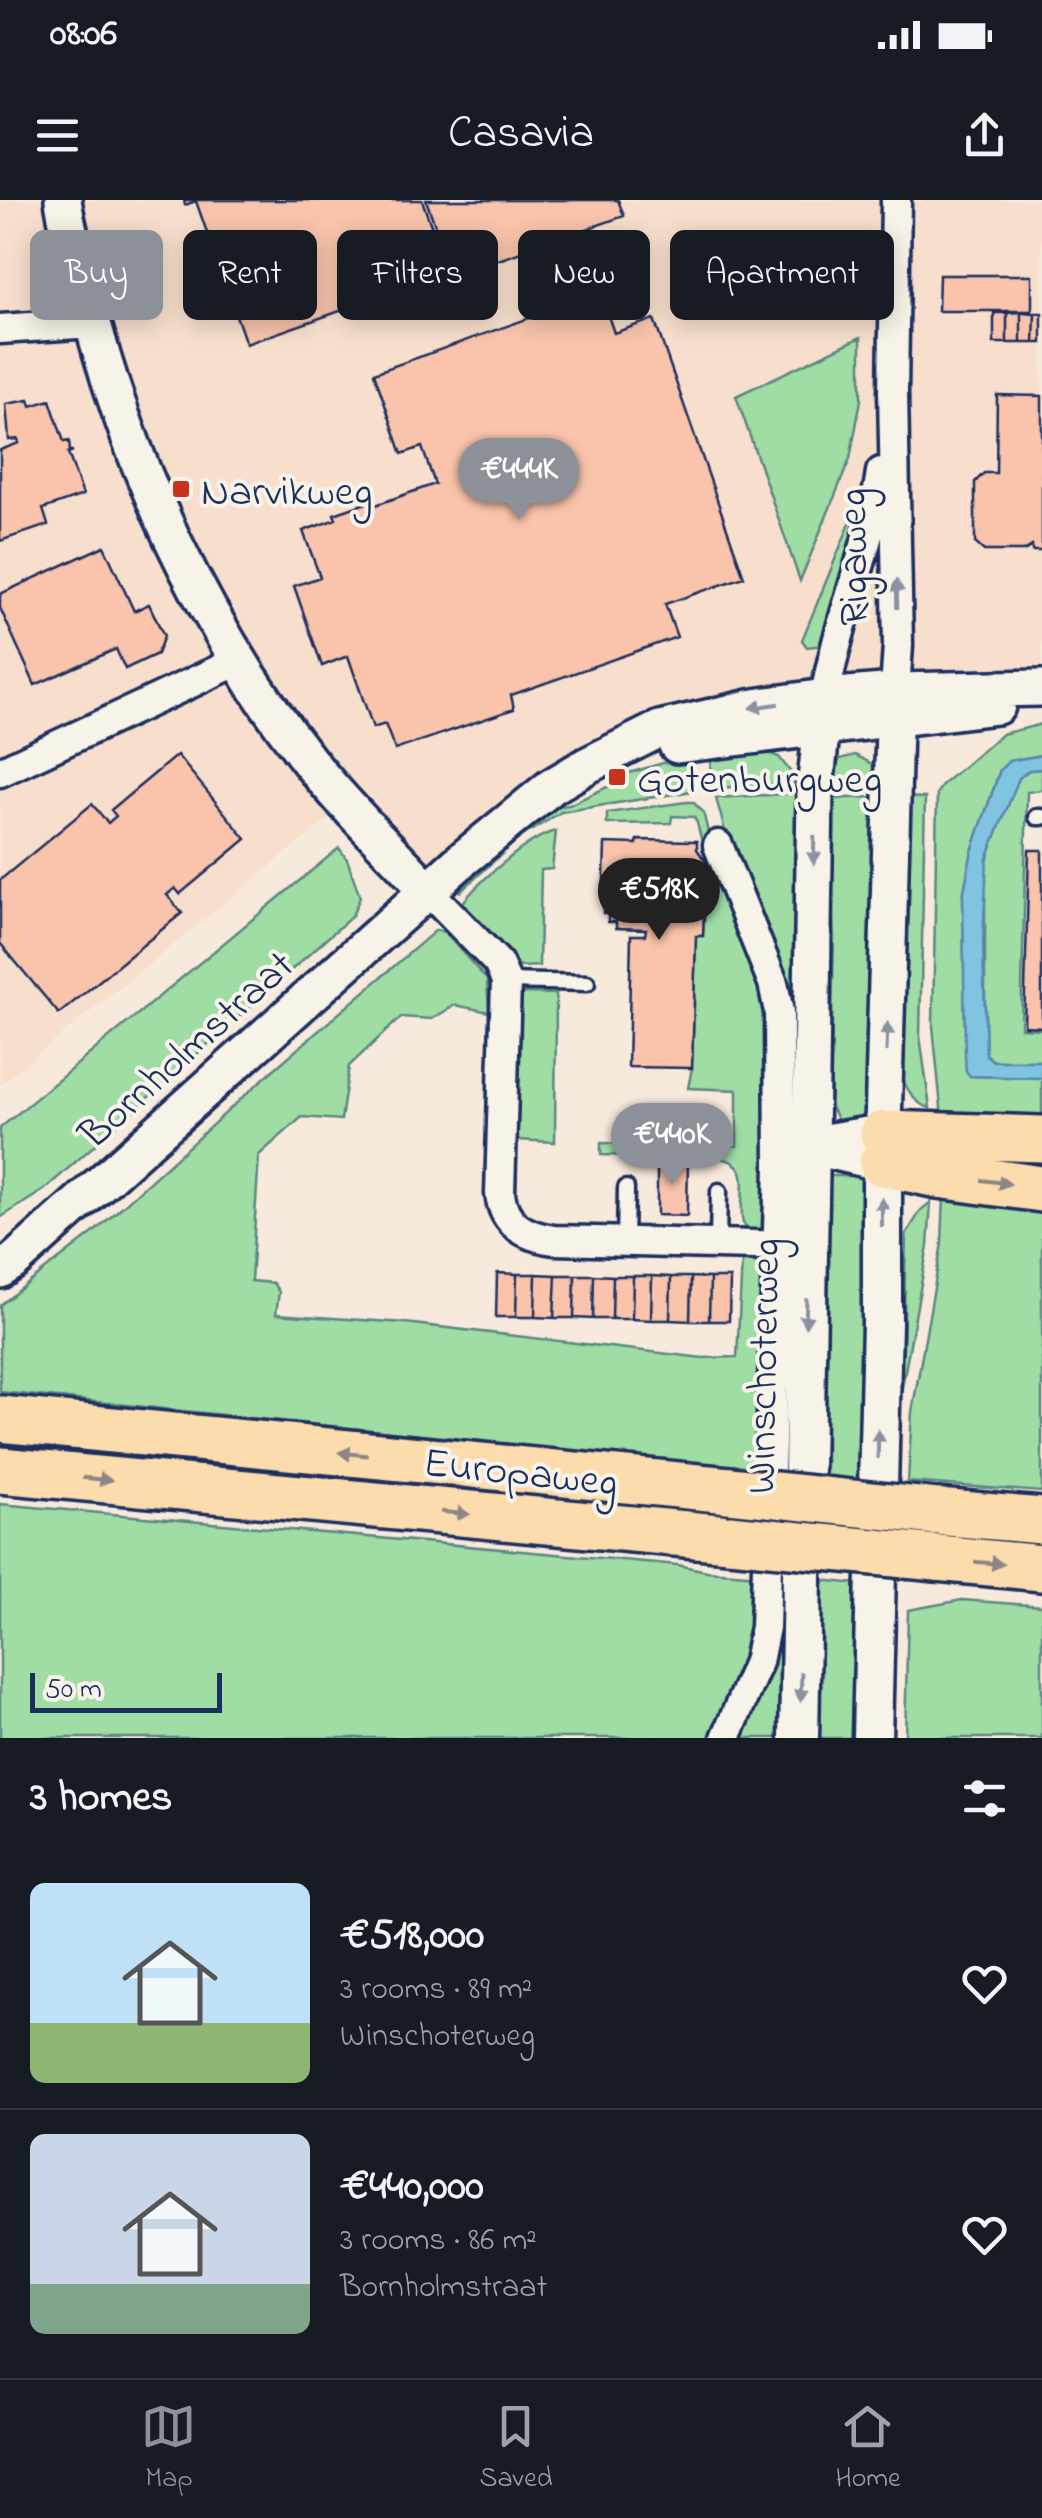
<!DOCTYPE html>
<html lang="en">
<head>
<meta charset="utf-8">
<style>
	body { margin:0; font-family:"Indie Flower",sans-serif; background:#20242c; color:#f1f3f6; height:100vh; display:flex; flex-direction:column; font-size:38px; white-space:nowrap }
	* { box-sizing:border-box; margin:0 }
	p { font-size:32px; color:#9ea1a6 }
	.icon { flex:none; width:55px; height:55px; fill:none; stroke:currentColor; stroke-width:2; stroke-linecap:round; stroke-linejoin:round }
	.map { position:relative; height:1538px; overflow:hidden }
	.panel { display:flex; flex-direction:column; background:#171b24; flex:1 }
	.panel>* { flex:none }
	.hud { position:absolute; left:30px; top:30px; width:982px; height:90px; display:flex; gap:20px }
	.scale { position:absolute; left:30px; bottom:25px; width:192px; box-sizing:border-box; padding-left:10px; border:5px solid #1b2f5e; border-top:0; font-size:28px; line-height:35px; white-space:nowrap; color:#1b2f5e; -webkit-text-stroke:8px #f7f3e8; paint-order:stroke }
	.price { position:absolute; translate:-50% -85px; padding:0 22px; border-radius:35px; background:#8c9099; color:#fff; font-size:32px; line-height:65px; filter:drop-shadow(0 2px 5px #0008) }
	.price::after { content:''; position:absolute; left:50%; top:60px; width:30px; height:22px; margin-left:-15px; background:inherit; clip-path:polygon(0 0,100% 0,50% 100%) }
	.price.active { background:#222; color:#fff }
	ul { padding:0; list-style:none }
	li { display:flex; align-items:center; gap:30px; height:250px; padding:0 30px }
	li+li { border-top:2px solid #363941 }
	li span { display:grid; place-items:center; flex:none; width:280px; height:200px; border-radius:15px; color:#555 }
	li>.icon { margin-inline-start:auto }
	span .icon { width:120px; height:120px; fill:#fffc; stroke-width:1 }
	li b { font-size:42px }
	h2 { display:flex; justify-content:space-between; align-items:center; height:120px; padding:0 30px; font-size:42px }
	.tag { padding:0 35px; border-radius:15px; background:#171b24; box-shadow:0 5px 25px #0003; font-size:35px; line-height:90px }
	.tag.active { background:#8c9099; color:#fff }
	.status { display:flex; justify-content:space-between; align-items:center; height:70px; padding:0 50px; background:#171b24; direction:ltr }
	.status svg { height:28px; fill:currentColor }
	header { display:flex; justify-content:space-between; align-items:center; height:130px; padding:0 30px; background:#171b24; font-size:45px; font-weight:600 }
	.tab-bar { display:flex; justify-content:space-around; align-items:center; height:140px; border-top:2px solid #363941; background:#171b24; font-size:28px; color:#9ea1a6 }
	.tab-bar a { display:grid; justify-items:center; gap:5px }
	.tab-bar .active { color:#8c9099 }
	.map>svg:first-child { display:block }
</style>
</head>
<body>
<div class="status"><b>08:06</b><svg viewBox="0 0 49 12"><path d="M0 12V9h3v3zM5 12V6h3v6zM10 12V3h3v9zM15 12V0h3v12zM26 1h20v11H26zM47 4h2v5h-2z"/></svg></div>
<header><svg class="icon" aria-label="menu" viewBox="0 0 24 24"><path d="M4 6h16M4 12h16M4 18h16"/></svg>Casavia<svg class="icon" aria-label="share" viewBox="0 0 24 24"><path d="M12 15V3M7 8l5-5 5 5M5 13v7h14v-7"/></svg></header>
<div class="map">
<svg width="1042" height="1538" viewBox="0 0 1042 1538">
	<rect width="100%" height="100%" fill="#f7eadc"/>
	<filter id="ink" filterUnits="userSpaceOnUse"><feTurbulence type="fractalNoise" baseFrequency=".01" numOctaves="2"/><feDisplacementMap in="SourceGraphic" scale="20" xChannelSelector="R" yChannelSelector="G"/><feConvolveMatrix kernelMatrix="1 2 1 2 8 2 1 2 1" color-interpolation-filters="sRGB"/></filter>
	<g filter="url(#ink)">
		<path fill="#f8dfcd" d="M 0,0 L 1042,0 L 1042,491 L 818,509 L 571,563 L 426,693 L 346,605 L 0,885 Z"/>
		<path fill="#9fdda5" stroke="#5d8682" stroke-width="2.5" d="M 861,137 L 861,200 L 850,259 L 800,381 L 736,196 Z
			M 864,289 L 862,320 L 823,445 L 807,447 L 802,440 Z
			M 1042,524 L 1042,555 L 1009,561 L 1000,570 L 972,651 L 963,696 L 966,871 L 971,876 L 1042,878 L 1042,926 L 942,918 L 933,826 L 937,593 L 943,584 L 1002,534 Z
			M 752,547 L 779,557 L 799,583 L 716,588 C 708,579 710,563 713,551 Z
			M 855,555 L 874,565 L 884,586 L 827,586 L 840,559 Z
			M 691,560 L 695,584 L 692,591 L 561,612 L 518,639 L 460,692 L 463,684 L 558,606 L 569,605 L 618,582 L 615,577 L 670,561 Z
			M 1042,569 L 1042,590 L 1027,592 L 1021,828 L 1042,829 L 1042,861 L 993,861 L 985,853 L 985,671 L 992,641 L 1019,578 L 1029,570 Z
			M 802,593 L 796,992 L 789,866 L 716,598 Z
			M 867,597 L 881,599 L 875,922 L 838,921 L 830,905 L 834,736 L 829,664 L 831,599 Z
			M 901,597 L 925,598 L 920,836 L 930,908 C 911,904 902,880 897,863 Z
			M 686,602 L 693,602 L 703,612 L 711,644 L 767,784 L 770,871 L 765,1030 L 761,1032 L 748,1030 L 743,1023 C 739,1008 745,991 742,975 C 737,951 696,958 677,957 L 677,945 L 737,946 L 737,890 L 688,888 L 692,868 L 696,736 L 703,736 L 708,665 L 697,623 L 694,617 L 672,616 L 671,623 L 607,624 L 607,613 Z
			M 556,631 L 552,669 L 541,670 L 539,766 L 520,767 L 513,763 L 462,704 C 477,683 530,636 556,631 Z
			M 339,648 L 347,659 L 360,697 L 352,716 L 44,990 L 0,1018 L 0,928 Z
			M 436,730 L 444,732 L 487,780 L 489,812 L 455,805 L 432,819 L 401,817 L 349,866 L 341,920 L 302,917 L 259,955 L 251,1081 L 273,1083 L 279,1092 L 276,1114 L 405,1123 L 703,1158 L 737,1157 L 742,1060 L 763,1064 L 759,1270 L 0,1192 L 0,1105 L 93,1033 L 273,870 Z
			M 521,793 L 556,794 L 555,942 L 516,940 Z
			M 601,943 L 661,945 L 661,957 L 601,955 Z
			M 828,976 L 874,976 L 867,1282 L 826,1279 L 826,1194 L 815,1055 Z
			M 944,996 L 1042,1001 L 1042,1292 L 908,1282 L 912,1212 L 942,1043 Z
			M 931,1002 L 928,1046 L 885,1280 L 903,1149 L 906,1035 L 921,1010 Z
			M 0,1304 L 678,1365 L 707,1371 L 760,1375 C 752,1435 737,1482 716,1538 L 0,1538 Z
			M 776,1374 L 791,1374 L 784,1538 L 739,1538 Z
			M 821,1380 L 867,1385 L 863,1538 L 817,1538 Z
			M 962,1400 L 1042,1406 L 1042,1538 L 905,1538 L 908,1410 Z"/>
		<path fill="#81c4e1" stroke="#5888ad" stroke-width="2.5" d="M 1042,555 L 1042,569 L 1029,570 L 1019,578 L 987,658 L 983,744 L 986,855 L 993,861 L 1042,861 L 1042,878 L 970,876 L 966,871 L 965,856 L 963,696 L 972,651 L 1000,570 L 1009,561 Z"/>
		<path fill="#f9c4ab" stroke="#1b2f5e" stroke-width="2.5" d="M 184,0 L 422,0 L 432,28 L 350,57 L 366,102 L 246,144 L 196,1 L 185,5 Z
			M 426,0 L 618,0 L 624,16 L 427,85 L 421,68 L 447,59 Z
			M372 75a21 21 0 1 1 42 0a21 21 0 1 1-42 0Z
			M 939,75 L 1032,75 L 1032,111 L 938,111 Z
			M 600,93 L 614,133 L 654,119 L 744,377 L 665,404 L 677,437 L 511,495 L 514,509 L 395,550 L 385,524 L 373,528 L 348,456 L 322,466 L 294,386 L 320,377 L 303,331 L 336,319 L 334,314 L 369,302 L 370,307 L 435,284 L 422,247 L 402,254 L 374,173 Z
			M 1021,112 L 1035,113 L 1034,143 L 1021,143 Z
			M 1021,112 L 1021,143 L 1007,143 L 1007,113 Z
			M 994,113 L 1007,113 L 1007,143 L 994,143 Z
			M 1035,113 L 1042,113 L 1042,143 L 1034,143 Z
			M 997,195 L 1042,196 L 1042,351 L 1032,351 L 1032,346 L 1024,351 L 984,351 L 975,343 L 975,282 L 984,273 L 996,273 Z
			M 29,200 L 31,206 L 50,200 L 64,242 L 69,241 L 70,251 L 73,251 L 68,253 L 83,295 L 43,309 L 48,325 L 0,341 L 0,250 L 19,243 L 18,239 L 9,240 L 6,204 Z
			M 104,346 L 134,411 L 149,404 L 164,436 L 157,454 L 125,469 L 116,449 L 35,485 L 0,408 L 0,394 Z
			M 177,555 L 246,639 L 180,694 L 175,688 L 167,695 L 182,713 L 59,814 L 0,743 L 0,680 L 92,604 L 108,623 L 116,616 L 111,610 Z
			M 637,640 L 697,641 L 697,649 L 706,662 L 703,736 L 696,736 L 692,868 L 628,867 L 631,735 L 645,735 L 646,729 L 616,728 L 616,722 L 608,722 L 608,715 L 603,713 L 605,643 L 637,644 Z
			M 1029,650 L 1042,650 L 1042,827 L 1024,826 Z
			M 657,960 L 688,960 L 687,1016 L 657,1015 Z
			M 497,1073 L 517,1074 L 516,1117 L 496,1117 Z
			M 517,1074 L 536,1074 L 535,1117 L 516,1117 Z
			M 536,1074 L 556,1075 L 554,1118 L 535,1117 Z
			M 556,1075 L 575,1075 L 574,1118 L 554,1118 Z
			M 575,1075 L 594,1075 L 593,1119 L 574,1118 Z
			M 594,1075 L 613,1076 L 612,1119 L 593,1119 Z
			M 613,1076 L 633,1076 L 632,1119 L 612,1119 Z
			M 633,1076 L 652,1076 L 651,1120 L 632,1119 Z
			M 652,1076 L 671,1077 L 670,1120 L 651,1120 Z
			M 671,1077 L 691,1077 L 690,1121 L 670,1120 Z
			M 691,1077 L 710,1078 L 709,1121 L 690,1121 Z
			M 710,1078 L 730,1078 L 729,1121 L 709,1121 Z"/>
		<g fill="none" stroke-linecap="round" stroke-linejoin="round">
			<g stroke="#1b2f5e" stroke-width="21">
				<path id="service" d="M 1037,617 L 1042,617
					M 506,781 L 587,783
					M 625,1041 L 626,988
					M 718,1044 L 719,991"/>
			</g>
			<g stroke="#1b2f5e" stroke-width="35">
				<path id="minor" d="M 0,129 L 93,123
					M 895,491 L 898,445 L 893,192 L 896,0
					M 825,497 C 838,420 870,349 881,272
					M 0,572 L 238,461
					M 718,645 L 773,783 L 779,812 L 780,967 L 765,1427 L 758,1462 L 726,1538
					M 428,691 L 498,763 L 506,781 L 500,994 C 504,1025 525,1036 554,1040 L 792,1046"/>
			</g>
			<g stroke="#1b2f5e" stroke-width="42">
				<path id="tertiary" d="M 63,0 C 68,33 78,65 86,97 C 128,265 202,424 309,561 C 345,607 389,648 428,691
					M 825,497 L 815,589 L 810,946 L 882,963 L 895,491
					M 677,545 L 997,506
					M 0,1070 L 14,1061 L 463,659 L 551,587 L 586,566 L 660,529 L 754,507 L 825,497 L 895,491 L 1042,488"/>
			</g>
			<g stroke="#1b2f5e" stroke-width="45">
				<path id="secondary" d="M 799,1538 L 810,946 L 883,934
					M 872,1538 L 882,1122 L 882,963"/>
			</g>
			<g stroke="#1b2f5e" stroke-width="52">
				<path id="trunk" d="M 883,934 L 1042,939
					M 882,963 L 938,975 L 1042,989
					M 0,1219 L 729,1290
					M 0,1270 L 729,1338
					M 937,1312 L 1042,1321
					M 937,1358 L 1042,1368"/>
			</g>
			<use href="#service" stroke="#f7f3e8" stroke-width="14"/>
			<use href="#minor" stroke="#f7f3e8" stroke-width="28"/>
			<use href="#tertiary" stroke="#f7f3e8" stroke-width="35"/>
			<use href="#secondary" stroke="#f7f3e8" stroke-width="38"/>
			<use href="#trunk" stroke="#fcdcac" stroke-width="45"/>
			<g stroke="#1b2f5e" stroke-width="52" stroke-linecap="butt">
				<path id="trunk-bridge" d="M 729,1290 L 937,1312
					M 729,1338 L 937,1358"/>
			</g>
			<use href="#trunk-bridge" stroke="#fcdcac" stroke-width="45"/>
		</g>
		<defs><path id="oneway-solid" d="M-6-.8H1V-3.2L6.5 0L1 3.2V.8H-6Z" transform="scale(2.5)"/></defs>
		<g fill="#8991a3">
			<use href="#oneway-solid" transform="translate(897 394) rotate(-91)"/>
			<use href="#oneway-solid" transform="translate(764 506) rotate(171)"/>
			<use href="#oneway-solid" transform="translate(814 650) rotate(91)"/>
			<use href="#oneway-solid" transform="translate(887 837) rotate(-88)"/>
			<use href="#oneway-solid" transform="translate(882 1012) rotate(-90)"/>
			<use href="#oneway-solid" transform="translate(806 1113) rotate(92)"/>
			<use href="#oneway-solid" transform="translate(878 1244) rotate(-89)"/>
			<use href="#oneway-solid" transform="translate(801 1487) rotate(92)"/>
		</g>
		<g fill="#8c8685">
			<use href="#oneway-solid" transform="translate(996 982) rotate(8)"/>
			<use href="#oneway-solid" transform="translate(353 1254) rotate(-174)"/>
			<use href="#oneway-solid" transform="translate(97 1279) rotate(5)"/>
			<use href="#oneway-solid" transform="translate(455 1313) rotate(5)"/>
			<use href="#oneway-solid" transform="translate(989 1363) rotate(5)"/>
		</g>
	</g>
	<g fill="#c8321e" stroke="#f7f3e8" stroke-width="4">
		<rect x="171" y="279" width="20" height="20" rx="5"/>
		<rect x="607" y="567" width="20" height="20" rx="5"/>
	</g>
	<g text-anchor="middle" stroke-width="8" stroke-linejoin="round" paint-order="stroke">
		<g font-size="42" fill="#1b2f5e" stroke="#f7f3e8" text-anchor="start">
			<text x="201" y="304">Narvikweg</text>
			<text x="637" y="592">Gotenburgweg</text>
		</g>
		<g font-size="42" fill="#1b2f5e" stroke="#f7f3e8">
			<text transform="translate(851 357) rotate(-91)" y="15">Rigaweg</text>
			<text transform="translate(185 848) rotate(-42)" y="15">Bornholmstraat</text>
			<text transform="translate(761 1166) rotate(-89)" y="15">Winschoterweg</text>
			<text transform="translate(521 1270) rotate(6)" y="15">Europaweg</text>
		</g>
	</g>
</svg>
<div class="scale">50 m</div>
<b class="price" style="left:519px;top:323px">€444K</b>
<b class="price active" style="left:659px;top:743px">€518K</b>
<b class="price" style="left:672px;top:988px">€440K</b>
<div class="hud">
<a class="tag active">Buy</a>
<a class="tag">Rent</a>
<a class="tag">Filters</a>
<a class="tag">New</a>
<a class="tag">Apartment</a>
</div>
</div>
<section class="panel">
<h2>3 homes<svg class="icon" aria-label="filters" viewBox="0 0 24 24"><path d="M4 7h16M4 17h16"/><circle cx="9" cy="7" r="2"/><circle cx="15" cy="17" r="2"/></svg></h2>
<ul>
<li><span style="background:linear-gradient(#bfe0f5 70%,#8fb573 0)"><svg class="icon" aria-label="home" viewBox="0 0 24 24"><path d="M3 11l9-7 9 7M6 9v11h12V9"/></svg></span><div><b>€518,000</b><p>3 rooms · 89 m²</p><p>Winschoterweg</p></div><svg class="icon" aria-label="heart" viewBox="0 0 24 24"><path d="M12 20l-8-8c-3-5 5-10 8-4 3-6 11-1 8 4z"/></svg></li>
<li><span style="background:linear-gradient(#c9d6e8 75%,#7fa58c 0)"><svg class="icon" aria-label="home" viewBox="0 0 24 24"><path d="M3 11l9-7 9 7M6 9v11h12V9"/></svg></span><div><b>€440,000</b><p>3 rooms · 86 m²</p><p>Bornholmstraat</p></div><svg class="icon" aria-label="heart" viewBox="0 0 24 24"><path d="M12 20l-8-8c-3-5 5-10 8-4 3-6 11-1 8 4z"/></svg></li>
</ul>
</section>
<nav class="tab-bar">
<a class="active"><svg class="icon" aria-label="map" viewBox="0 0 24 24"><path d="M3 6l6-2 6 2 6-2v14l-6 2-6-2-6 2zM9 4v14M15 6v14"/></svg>Map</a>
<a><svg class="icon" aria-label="saved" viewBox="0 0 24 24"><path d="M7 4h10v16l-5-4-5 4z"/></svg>Saved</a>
<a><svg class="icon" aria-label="home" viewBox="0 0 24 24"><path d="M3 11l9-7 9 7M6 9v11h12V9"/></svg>Home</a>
</nav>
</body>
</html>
